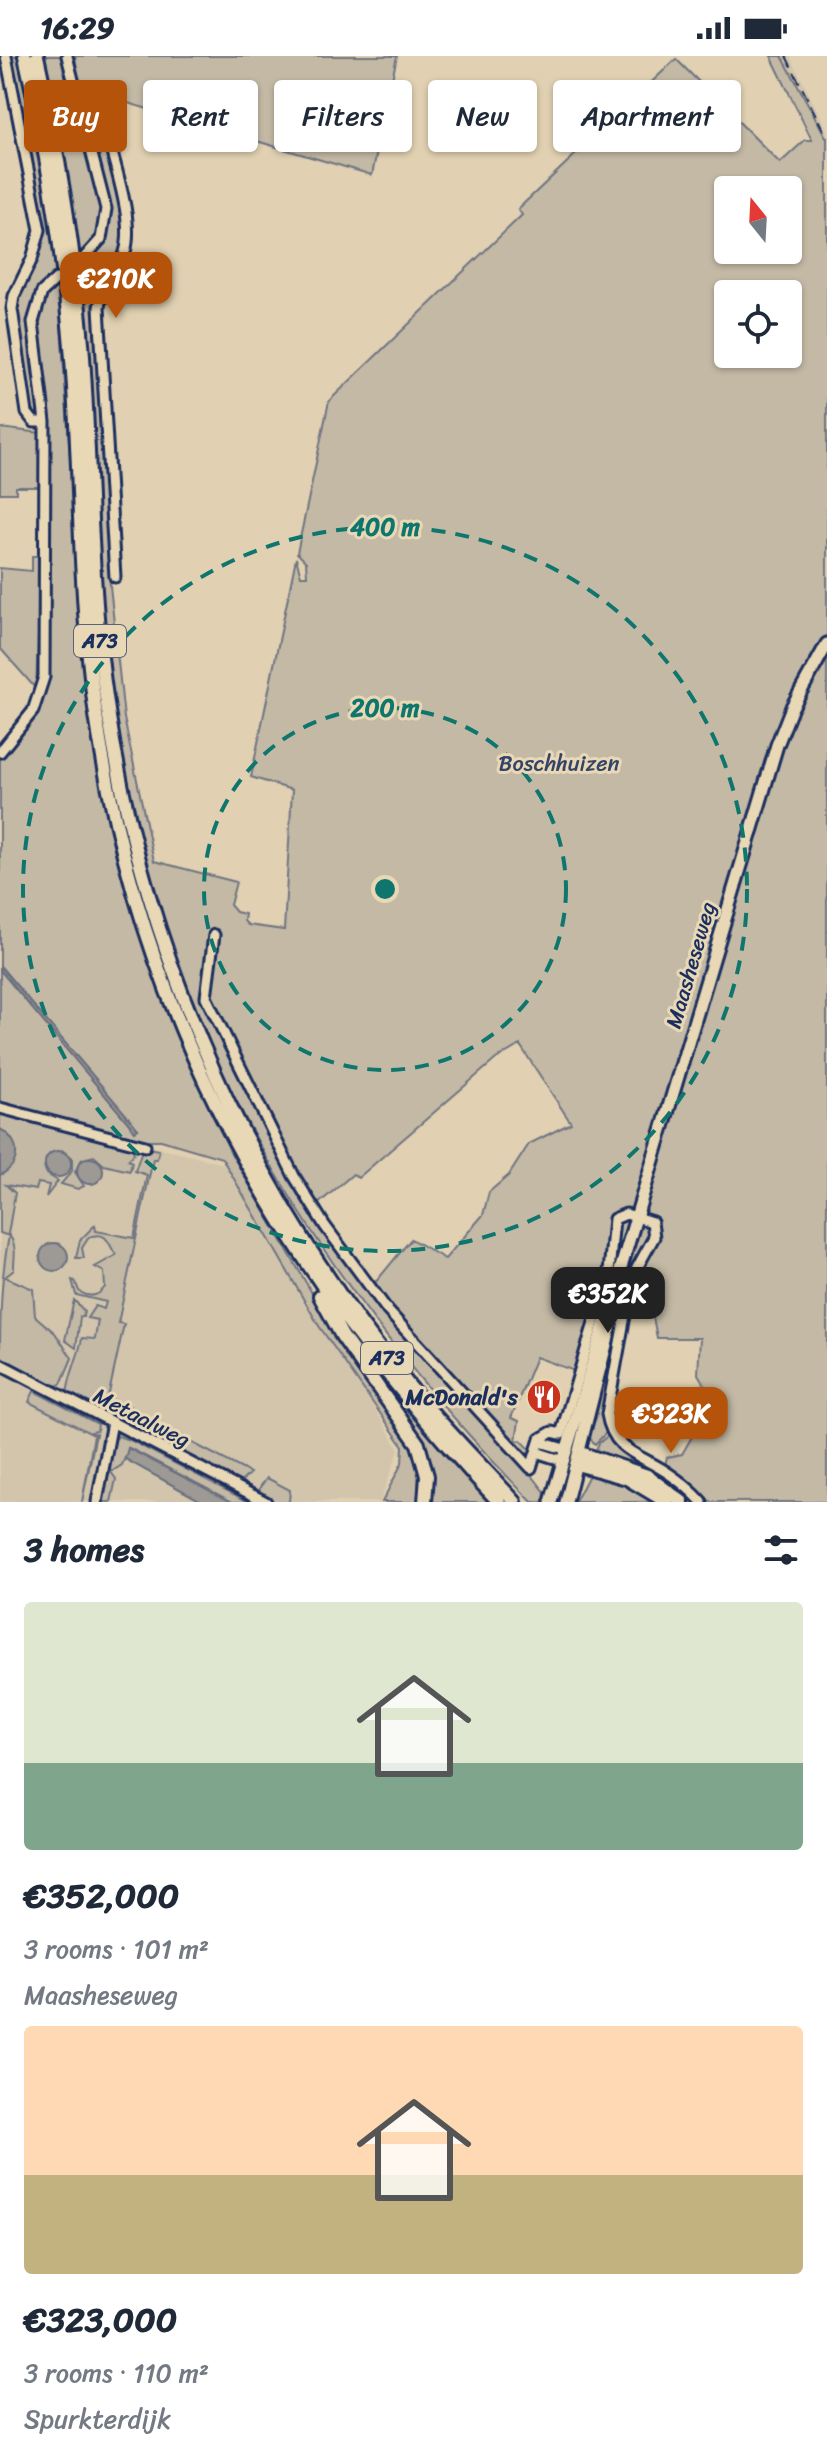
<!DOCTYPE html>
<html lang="en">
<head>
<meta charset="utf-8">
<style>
	body { margin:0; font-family:Sriracha,sans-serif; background:#f2f2f3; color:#1f2937; height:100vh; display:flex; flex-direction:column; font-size:30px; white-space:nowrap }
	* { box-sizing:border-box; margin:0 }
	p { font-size:26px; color:#747a83 }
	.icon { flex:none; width:44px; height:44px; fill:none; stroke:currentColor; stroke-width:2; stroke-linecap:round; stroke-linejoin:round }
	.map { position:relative; height:1446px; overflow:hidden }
	.drawer { display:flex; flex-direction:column; background:#fff; flex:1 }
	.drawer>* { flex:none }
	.guide { position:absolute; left:24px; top:24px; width:780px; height:72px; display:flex; gap:16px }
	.needle { width:52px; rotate:342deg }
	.tools { position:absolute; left:714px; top:120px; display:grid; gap:16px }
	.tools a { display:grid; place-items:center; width:88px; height:88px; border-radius:8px; background:#fff; box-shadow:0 2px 6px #0004; font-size:40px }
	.price { position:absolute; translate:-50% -68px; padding:0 18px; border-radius:16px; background:#b45309; color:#fff; font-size:26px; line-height:52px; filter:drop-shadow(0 2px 4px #0008) }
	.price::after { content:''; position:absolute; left:50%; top:48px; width:24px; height:18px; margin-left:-12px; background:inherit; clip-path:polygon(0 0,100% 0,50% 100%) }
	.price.active { background:#222; color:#fff }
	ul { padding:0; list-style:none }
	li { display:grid; align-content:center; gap:16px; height:424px; padding:0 24px }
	li span { display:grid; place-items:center; height:248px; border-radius:8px; color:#555 }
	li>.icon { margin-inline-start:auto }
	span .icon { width:144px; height:144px; fill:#fffc; stroke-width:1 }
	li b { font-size:34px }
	h2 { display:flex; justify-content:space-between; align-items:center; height:96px; padding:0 24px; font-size:34px }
	.pill { padding:0 28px; border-radius:8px; background:#fff; box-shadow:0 2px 6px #0004; font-size:28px; line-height:72px }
	.pill.active { background:#b45309; color:#fff }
	.status { display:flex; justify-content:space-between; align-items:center; height:56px; padding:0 40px; background:#fff; direction:ltr }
	.status svg { height:22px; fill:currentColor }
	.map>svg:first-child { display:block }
</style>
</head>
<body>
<div class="status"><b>16:29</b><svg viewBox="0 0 49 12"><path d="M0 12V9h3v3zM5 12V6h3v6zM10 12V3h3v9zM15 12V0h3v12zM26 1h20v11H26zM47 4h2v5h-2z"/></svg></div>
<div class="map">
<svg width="827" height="1446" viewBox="0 0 827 1446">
	<rect width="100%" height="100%" fill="#e1d1b2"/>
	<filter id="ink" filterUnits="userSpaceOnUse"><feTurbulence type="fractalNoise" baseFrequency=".0125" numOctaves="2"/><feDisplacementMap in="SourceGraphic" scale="16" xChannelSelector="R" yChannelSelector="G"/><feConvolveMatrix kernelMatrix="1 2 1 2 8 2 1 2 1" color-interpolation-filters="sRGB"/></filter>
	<g filter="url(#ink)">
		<path fill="#d2c5ac" d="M 782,0 L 790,0 L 827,74 L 827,89 Z
			M 0,1053 L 225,1108 L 399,1393 L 380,1446 L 0,1446 Z"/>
		<path fill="#c3b9a5" stroke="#6f7482" stroke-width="2" fill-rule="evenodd" d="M 11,0 L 20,0 L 36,76 L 57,217 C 10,249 35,317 39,365 L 30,357 L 16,251 L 41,177 Z
			M 44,0 L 66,0 L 75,55 L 101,141 C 105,166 98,182 80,200 L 65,99 Z
			M 75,0 L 397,0 L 372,119 L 80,33 Z
			M 771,0 L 782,0 L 827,83 L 827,1446 L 711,1446 L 665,1409 L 667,1401 L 682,1398 L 708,1353 L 710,1338 L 698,1318 L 700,1282 L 657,1282 L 651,1251 L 623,1251 L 607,1376 L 595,1388 L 588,1380 L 596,1362 L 617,1251 L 594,1251 L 577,1316 L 536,1301 L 511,1362 L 519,1365 L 516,1385 L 521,1384 L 534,1397 L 532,1404 L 520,1404 L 545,1436 L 544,1446 L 532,1446 C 305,1215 147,950 109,623 C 93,485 100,345 81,207 C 132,169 100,124 88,75 L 99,72 L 103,77 L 123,163 L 124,193 L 97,242 L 109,520 L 124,662 L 154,805 L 236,826 L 230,849 L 236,856 L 245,858 L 244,865 L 248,869 L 284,874 L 292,734 L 251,721 L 296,502 L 301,520 L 307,520 L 306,506 L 297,497 L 329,345 L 522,159 L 518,153 L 676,3 L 780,107 L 805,84 L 812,84 ZM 728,134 L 788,134 L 788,194 L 728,194 ZM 728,238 L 788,238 L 788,298 L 728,298 ZM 207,952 L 287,1116 L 220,985 ZM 520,989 L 571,1067 L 529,1088 L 509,1119 L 489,1136 L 483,1159 L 445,1203 L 411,1183 L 370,1233 L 317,1149 L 353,1118 L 358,1122 L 496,1003 Z
			M 58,225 L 82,580 L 102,725 L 124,816 L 174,969 L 231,1097 L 338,1282 L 407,1383 L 419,1406 L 418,1446 L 382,1446 L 402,1407 L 403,1390 L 319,1270 L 222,1102 L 161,1084 L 134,1084 L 0,1050 L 0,914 L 135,1075 L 138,1073 L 0,910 L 0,704 L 39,650 L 46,633 L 48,384 L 36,270 L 44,240 Z
			M 0,372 L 41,377 L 41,431 L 16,431 L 16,437 L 0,437 Z
			M 32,500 L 41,500 L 36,633 L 0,592 L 0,512 L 32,515 Z
			M 0,1058 L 131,1088 L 134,1098 L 128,1104 L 132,1106 L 130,1115 L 104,1109 L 94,1100 L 82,1103 L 75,1116 L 84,1130 L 78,1133 L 61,1128 L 72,1115 L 72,1102 L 62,1094 L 51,1097 L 44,1111 L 47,1118 L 58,1125 L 46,1141 L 49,1129 L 38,1127 L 36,1134 L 6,1129 L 15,1137 L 8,1178 C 19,1190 13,1204 14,1214 L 5,1221 L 33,1233 L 35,1260 L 55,1277 L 72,1302 L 61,1328 L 51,1332 L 0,1305 C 0,1259 1,1219 9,1180 L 0,1177 Z
			M 143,1091 L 159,1094 L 157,1103 L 153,1103 L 118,1267 L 124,1268 L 108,1342 L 138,1354 L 134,1366 L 125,1369 L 68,1341 C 65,1328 80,1298 82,1282 L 95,1283 L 98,1264 L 87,1262 L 95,1250 L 104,1253 L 106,1246 L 76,1239 L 72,1224 L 75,1225 L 79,1235 C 89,1242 98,1241 105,1231 L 104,1216 L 95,1211 L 116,1199 C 108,1189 109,1174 89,1181 L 82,1192 L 84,1202 L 76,1202 L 80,1184 L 95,1169 L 96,1175 L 134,1182 L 147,1119 L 135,1115 Z
			M 323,1242 L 445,1399 L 489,1446 L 427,1446 L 429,1415 Z
			M 74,1244 L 84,1255 L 83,1261 L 80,1261 L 76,1292 L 65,1284 Z
			M 34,1335 L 98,1368 L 97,1375 L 92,1376 L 96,1378 L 82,1446 L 94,1379 L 29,1346 Z
			M 147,1363 L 250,1417 L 239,1428 L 143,1378 Z
			M 609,1379 L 617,1392 L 665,1418 L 700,1446 L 689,1446 L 639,1410 L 595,1396 L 599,1387 Z
			M 118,1380 L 132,1385 L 249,1446 L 232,1446 L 129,1392 L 122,1409 L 111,1416 L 116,1423 L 111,1446 L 99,1446 L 112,1388 Z
			M 590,1417 L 628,1428 L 663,1446 L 575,1446 Z
			M 267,1422 L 290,1434 L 289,1446 L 274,1446 L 259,1438 L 260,1431 Z"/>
		<path fill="#9d9995" stroke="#696f7f" stroke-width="2" d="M 0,910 L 138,1073 L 135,1075 L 0,914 Z
			M 0,1073 C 21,1084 22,1109 0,1119 Z
			M45 1108a13 13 0 1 1 26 0a13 13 0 1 1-26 0Z
			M77 1115a13 13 0 1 1 26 0a13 13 0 1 1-26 0Z
			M40 1201a14 14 0 1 1 28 0a14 14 0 1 1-28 0Z
			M636 1352a12 12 0 1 1 24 0a12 12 0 1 1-24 0Z
			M 128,1392 L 232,1446 L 203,1446 L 125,1403 Z"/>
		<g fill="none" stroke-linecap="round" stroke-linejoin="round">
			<g stroke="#1b2f5e" stroke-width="15">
				<path id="minor" d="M 6,0 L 40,174 L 32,203 L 14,240 L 12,253 L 27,357 L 34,366 L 45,366
					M 67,0 L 106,153 L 101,183 L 83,203
					M 82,71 L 95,67 L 106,73 C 113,106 135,164 125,196 C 119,217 102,228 99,251 L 115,521
					M 0,696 L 33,655 L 44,621 L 45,366 L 33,266 L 42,236 L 56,223
					M 214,879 L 206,941 L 294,1120 L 325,1170 L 388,1255 L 531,1412 L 540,1383 L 552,1376 L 561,1378 L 609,1216 L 614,1163 L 626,1158 L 652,1166 L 654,1181 L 632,1221 L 607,1358 C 613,1396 640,1398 668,1417 C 680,1425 692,1435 702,1446
					M 0,1052 L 145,1090
					M 0,1308 L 266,1446
					M 540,1386 L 568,1394
					M 536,1396 L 564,1405
					M 97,1446 L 112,1366"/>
			</g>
			<g stroke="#1b2f5e" stroke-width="17">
				<path id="major" d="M 551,1446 L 777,689 L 792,651 L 827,588
					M 566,1446 L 611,1269"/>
			</g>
			<g stroke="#1b2f5e" stroke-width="18">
				<path id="highway" d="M 25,0 C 46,92 62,185 70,279 C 80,383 78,488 88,593 C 121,933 268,1201 499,1446
					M 37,0 C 58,95 74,190 82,287 C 90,389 89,492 100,593 C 129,864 236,1120 409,1330 C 442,1370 480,1408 515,1446
					M 320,1240 L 342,1280 L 418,1388 L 427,1420 L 425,1446
					M 580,1397 L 647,1420 L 682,1446
					M 577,1408 L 627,1422 L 667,1446"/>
			</g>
			<use href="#minor" stroke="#e9d8b5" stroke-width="9"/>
			<use href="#major" stroke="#e9d8b5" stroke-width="11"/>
			<use href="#highway" stroke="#e9d8b5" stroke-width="12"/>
			<path stroke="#1b2f5e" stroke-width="2" stroke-dasharray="12 6" stroke-linecap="butt" d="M 786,0 L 827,81"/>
		</g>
	</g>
	<g fill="none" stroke="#0f766e" stroke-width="4" stroke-dasharray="14 10">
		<circle cx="385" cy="833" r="181"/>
		<circle cx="385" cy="833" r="362"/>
	</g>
	<defs>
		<g id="restaurant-disc" transform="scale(1.8)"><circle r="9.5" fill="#c8321e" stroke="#e9d8b5"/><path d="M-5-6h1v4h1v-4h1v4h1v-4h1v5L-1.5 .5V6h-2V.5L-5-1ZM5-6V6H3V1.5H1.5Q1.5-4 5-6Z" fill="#fff"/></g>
	</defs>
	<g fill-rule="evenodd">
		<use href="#restaurant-disc" x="544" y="1341"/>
	</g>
	<g text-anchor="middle" stroke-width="6" stroke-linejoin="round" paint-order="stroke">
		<g fill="#e9d8b5" stroke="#596278" stroke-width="2">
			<rect x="74" y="569" width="52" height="32" rx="6"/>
			<rect x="361" y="1286" width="52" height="32" rx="6"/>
		</g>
		<g font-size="20" font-weight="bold" fill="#1b2f5e">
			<text x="100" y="592">A73</text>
			<text x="387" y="1309">A73</text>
		</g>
		<g font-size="22" fill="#344469" stroke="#e9d8b5">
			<text x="559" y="715">Boschhuizen</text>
		</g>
		<g font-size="22" fill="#1b2f5e" stroke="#e9d8b5">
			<text transform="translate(690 909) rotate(-74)" y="8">Maasheseweg</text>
			<text transform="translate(142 1361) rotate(27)" y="8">Metaalweg</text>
		</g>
		<g font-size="22" font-weight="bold" fill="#1b2f5e" stroke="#e9d8b5" text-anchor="end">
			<text x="518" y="1349">McDonald's</text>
		</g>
	</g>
	<circle cx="385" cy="833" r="12" fill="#0f766e" stroke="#e9d8b5" stroke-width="4"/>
	<g font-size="24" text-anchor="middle" font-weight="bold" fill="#0f766e" stroke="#e9d8b5" stroke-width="6" stroke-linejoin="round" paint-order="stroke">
		<text x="385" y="479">400 m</text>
		<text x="385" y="660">200 m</text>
	</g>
</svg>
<div class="tools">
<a><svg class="needle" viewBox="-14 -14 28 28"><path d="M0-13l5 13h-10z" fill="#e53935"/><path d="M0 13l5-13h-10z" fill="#747a83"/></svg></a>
<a><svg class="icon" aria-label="locate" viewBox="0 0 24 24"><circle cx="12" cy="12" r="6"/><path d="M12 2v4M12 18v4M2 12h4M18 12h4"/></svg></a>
</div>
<b class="price" style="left:116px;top:264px">€210K</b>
<b class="price active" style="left:608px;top:1279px">€352K</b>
<b class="price" style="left:671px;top:1399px">€323K</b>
<div class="guide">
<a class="pill active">Buy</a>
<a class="pill">Rent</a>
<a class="pill">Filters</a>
<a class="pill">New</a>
<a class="pill">Apartment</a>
</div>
</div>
<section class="drawer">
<h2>3 homes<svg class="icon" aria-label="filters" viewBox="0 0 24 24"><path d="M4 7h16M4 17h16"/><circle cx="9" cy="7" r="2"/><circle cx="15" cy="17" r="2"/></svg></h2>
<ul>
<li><span style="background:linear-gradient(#dfe7d0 65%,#7fa58c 0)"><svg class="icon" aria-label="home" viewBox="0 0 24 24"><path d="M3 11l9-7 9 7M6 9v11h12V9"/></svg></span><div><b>€352,000</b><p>3 rooms · 101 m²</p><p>Maasheseweg</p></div></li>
<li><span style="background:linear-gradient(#ffd9b3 60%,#c2b280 0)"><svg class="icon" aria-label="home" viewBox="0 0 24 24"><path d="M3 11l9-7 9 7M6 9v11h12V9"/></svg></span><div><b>€323,000</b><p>3 rooms · 110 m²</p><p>Spurkterdijk</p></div></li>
</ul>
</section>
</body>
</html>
